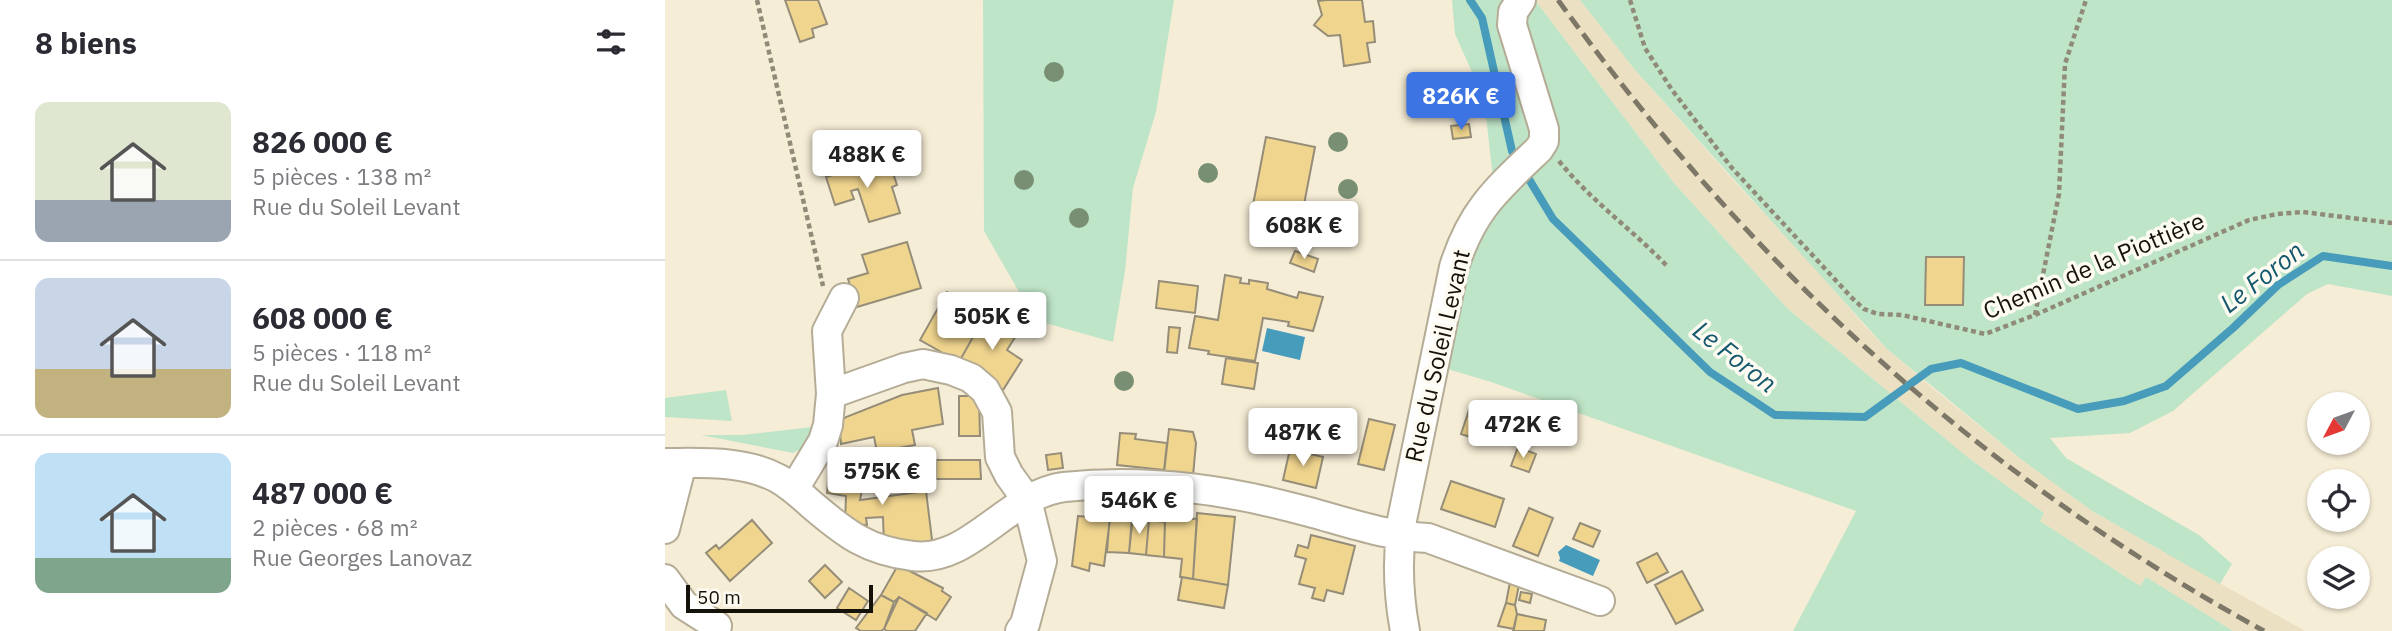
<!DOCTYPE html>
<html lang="fr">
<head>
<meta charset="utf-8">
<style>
	body { margin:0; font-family:"IBM Plex Sans",sans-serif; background:#f7f7f7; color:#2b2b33; height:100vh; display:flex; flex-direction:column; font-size:26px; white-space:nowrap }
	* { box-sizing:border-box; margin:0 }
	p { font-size:23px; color:#7c7c81 }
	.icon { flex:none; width:38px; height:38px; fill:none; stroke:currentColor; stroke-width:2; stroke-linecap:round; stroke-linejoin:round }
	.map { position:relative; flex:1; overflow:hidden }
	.details { display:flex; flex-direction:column; background:#fff; width:665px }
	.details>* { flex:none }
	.needle { width:46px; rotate:229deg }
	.fabs { position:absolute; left:1642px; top:392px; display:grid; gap:14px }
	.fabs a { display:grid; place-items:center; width:63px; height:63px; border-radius:50%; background:#fff; box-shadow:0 2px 5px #0004; font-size:35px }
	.scale { position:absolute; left:21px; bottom:18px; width:187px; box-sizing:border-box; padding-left:7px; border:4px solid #15120a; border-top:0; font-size:19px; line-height:24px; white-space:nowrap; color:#15120a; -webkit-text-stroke:5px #fefbf2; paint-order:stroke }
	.price { position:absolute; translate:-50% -60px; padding:0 16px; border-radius:7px; background:#fff; color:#222; font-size:23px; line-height:46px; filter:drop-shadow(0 2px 4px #0008) }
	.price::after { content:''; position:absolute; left:50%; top:42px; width:21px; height:16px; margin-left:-10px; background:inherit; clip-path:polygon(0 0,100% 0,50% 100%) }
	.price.active { background:#3c74e3; color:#fff }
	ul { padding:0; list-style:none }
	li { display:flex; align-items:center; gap:21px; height:175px; padding:0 35px }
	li+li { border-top:2px solid #e1e1e2 }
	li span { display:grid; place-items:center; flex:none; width:196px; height:140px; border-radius:14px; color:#555 }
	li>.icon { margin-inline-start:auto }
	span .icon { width:84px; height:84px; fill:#fffc; stroke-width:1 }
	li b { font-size:30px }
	h2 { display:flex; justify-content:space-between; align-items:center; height:84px; padding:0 35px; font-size:30px }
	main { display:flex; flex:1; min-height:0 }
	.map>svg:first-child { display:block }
</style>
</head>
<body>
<main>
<section class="details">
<h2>8 biens<svg class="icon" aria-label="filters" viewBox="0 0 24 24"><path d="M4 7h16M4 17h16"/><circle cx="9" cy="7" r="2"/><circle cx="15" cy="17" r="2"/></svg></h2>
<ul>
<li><span style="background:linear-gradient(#dfe7d0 70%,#9aa5b1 0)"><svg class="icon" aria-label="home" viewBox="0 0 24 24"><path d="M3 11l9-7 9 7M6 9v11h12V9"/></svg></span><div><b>826 000 €</b><p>5 pièces · 138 m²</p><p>Rue du Soleil Levant</p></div></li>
<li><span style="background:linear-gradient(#c9d6e8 65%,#c2b280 0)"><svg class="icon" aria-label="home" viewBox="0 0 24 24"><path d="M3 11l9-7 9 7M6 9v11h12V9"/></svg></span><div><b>608 000 €</b><p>5 pièces · 118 m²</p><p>Rue du Soleil Levant</p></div></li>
<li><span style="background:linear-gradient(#bfe0f5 75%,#7fa58c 0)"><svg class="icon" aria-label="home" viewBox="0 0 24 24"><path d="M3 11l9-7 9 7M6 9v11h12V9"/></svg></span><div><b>487 000 €</b><p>2 pièces · 68 m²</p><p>Rue Georges Lanovaz</p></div></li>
</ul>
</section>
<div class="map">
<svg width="1727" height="631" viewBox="0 0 1727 631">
	<rect width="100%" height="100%" fill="#f6edd6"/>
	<path fill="#ece0c2" d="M 870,0 L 915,0 L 970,70 L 1069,181 L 1140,257 L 1199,325 L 1222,349 L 1270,390 L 1357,460 L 1427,511 L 1640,631 L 1568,631 L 1481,577 L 1475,586 L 1375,521 L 1379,513 L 1305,459 L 1123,309 L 1009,183 Z"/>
	<path fill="#bfe5c8" d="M 318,0 L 509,0 L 491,112 L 468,188 L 460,271 L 448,342 L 380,323 L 362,306 L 319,231 Z
		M 787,0 L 839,0 L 832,11 L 831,26 L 864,119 L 868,142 L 828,178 L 819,99 L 790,34 Z
		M 870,0 L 1009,183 L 1123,309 L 1305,459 L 1379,513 L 1375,521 L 1475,586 L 1481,577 L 1568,631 L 1128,631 L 1191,511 L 826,382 L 779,368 L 803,277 L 810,235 L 821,215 L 884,156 L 860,22 L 861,9 Z
		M 915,0 L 1727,0 L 1727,296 L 1663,284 L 1642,294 L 1508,411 L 1465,433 L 1385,438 L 1401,458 L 1534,535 L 1567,564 L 1555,584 L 1427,511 L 1357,460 L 1222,349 L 970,70 Z
		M 61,390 L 67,421 L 0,417 L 0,398 Z
		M 147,427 L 138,448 L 128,453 L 36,435 L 77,435 Z"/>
	<path fill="#479bbb" d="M 602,328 L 640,337 L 635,360 L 597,351 Z
		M 901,545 L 935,560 L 928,576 L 894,561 L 895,558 L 893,552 Z"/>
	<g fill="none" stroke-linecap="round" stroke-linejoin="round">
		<path stroke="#479bbb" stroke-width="8" d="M 805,0 L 817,18 L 847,151 L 888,219 L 1045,372 L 1110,415 L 1200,417 L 1266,369 L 1296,363 L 1413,409 L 1459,401 L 1501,386 L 1568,328 L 1613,285 L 1658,256 L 1727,266"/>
	</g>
	<path fill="#f0d58f" stroke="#958d78" stroke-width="2" d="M 120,0 L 153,0 L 162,24 L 147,29 L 149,37 L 135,42 Z
		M 662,0 L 697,0 L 700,22 L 708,21 L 710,42 L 702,43 L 705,62 L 679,66 L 675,35 L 663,36 L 649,25 L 657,15 L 653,1 Z
		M 804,124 L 806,137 L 788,139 L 786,126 Z
		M 601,137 L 650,147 L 637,215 L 588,205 Z
		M 203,164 L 205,170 L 225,164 L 232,185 L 227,187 L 235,213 L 204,222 L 193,189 L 186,191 L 189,199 L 170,205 L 161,177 Z
		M 242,242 L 256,288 L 192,307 L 183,279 L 203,273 L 197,255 Z
		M 630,251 L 653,259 L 649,272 L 625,263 Z
		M 1261,257 L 1299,257 L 1298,305 L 1260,305 Z
		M 560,275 L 576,278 L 575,283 L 584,284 L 584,280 L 603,283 L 602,289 L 632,298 L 634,292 L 658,297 L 648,331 L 623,326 L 624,322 L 598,318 L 590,361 L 543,354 L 544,351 L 524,348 L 530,316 L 553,320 Z
		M 494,281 L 533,286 L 530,313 L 491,308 Z
		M 282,292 L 321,314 L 294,362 L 255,340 Z
		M 321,314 L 354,331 L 342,350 L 357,360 L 338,390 L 294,362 Z
		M 504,327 L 515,328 L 512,353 L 502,352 Z
		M 561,358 L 593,363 L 589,389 L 557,384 Z
		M 273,388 L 278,424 L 247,430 L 250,445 L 212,452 L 209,437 L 176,444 L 174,423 L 181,417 L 237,395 Z
		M 294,396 L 314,396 L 315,436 L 294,436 Z
		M 805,407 L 827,414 L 822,430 L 834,434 L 831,445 L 796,434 Z
		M 704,419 L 730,425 L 719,470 L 693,464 Z
		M 504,429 L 528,432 L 531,443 L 528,476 L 499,473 Z
		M 455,433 L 471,434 L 470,439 L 502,443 L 499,470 L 452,465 Z
		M 853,447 L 871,454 L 864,472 L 846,466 Z
		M 625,449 L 658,457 L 651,488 L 618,480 Z
		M 396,453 L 398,468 L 383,470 L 381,455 Z
		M 165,458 L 202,464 L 195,500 L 261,491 L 268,548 L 219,545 L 218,517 L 201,518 L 202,525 L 180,524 L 181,496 L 162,493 Z
		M 271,460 L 315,460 L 316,479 L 271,479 Z
		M 786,481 L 839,499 L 830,527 L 776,509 Z
		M 864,508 L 888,518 L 873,556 L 848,546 Z
		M 445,513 L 468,515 L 464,553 L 442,552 Z
		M 532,513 L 570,517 L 563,585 L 528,579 Z
		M 413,516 L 445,519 L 439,566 L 425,563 L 424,571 L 407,566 Z
		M 500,517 L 532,519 L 528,579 L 515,577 L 517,559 L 499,557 Z
		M 467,518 L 484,520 L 481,555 L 464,553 Z
		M 87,520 L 107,543 L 65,581 L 41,553 L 51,545 L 54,549 Z
		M 484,520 L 500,522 L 499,557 L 481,555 Z
		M 915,523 L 935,531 L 928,547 L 908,539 Z
		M 646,535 L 690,546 L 678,594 L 662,590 L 659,601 L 647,598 L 650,588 L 634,584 L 641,559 L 630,556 L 633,545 L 643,548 Z
		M 992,553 L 1003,572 L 982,583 L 972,563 Z
		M 160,565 L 177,582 L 160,598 L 144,581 Z
		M 233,565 L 278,588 L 277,591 L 286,597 L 271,620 L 234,597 L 229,602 L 216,595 Z
		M 1017,571 L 1038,610 L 1011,624 L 990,585 Z
		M 517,577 L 563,585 L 559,608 L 513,600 Z
		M 845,582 L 854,585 L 850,605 L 841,603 Z
		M 184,588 L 203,601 L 191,620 L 172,608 Z
		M 856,592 L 867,594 L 865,603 L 854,600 Z
		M 216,595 L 229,602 L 219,629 L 216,631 L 196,631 L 191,628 Z
		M 234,597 L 262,613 L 250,631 L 222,631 L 219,629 Z
		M 841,603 L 850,605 L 852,614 L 849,629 L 833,626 Z
		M 852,614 L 881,620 L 879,631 L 848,631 Z"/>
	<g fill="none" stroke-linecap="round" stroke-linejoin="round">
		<g stroke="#b5ac96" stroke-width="32">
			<path id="minor" d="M 166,394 L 162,331 L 179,298
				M 0,463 C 37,463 80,460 114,479 C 126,486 137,496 147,505 C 181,534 203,551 248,556 C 305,563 343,494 399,487 C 474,479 552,488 625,507 C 671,518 716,536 763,538 L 935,601
				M 129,489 L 158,441 L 163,425 L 166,394 L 239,368 L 258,364 L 286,370 L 306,378 L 320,390 L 332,412 L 335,457 L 344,475 L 362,500 L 377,561 L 360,624 L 355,631
				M 0,529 L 17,463
				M 0,579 L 19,605 L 52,626
				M 740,631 C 733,594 732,558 737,520 L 789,267 C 807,210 832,189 874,149 L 879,141 L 879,129 L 847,25 L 848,12 L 856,0"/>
		</g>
		<path stroke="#908a79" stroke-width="4.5" stroke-dasharray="5 3.5" stroke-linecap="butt" d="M 92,0 L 158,286
			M 965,0 L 980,48 L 1007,90 L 1067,168 L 1187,298 L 1199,309 L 1213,314 L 1237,315 L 1320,334 L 1370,315 L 1584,220 L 1612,214 L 1638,212 L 1727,223
			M 894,161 C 926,201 968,230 1003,267
			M 1370,315 L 1394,194 L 1400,64 L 1421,0"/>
		<use href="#minor" stroke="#fff" stroke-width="28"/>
		<path stroke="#7d7768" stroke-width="5" stroke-dasharray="14 7" stroke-linecap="butt" d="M 893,0 C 1086,266 1310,473 1599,631"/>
	</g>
	<g fill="#798f74">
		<circle cx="389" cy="72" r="10"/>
		<circle cx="673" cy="142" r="10"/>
		<circle cx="543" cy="173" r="10"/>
		<circle cx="359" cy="180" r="10"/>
		<circle cx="683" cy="189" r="10"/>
		<circle cx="414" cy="218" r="10"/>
		<circle cx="673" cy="221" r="10"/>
		<circle cx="615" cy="237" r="10"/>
		<circle cx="459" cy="381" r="10"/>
	</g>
	<g text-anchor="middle" stroke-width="7" stroke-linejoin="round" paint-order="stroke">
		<g font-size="24" fill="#15120a" stroke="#fefbf2">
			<text transform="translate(1429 266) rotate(-23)" y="8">Chemin de la Piottière</text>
			<text transform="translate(773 356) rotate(-77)" y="8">Rue du Soleil Levant</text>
		</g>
		<g font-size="26" font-style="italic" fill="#14586e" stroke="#fefbf2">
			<text transform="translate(1597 277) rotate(-38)" y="9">Le Foron</text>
			<text transform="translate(1070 357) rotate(38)" y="9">Le Foron</text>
		</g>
	</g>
</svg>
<div class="fabs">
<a><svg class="needle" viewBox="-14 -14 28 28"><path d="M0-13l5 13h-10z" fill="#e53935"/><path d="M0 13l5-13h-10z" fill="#7c7c81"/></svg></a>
<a><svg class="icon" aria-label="locate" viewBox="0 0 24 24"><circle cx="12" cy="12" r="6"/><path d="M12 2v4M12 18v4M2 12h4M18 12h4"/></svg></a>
<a><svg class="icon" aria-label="layers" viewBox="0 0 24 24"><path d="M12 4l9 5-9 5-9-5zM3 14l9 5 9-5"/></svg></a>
</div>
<div class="scale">50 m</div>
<b class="price active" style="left:796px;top:132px">826K €</b>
<b class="price" style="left:202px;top:190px">488K €</b>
<b class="price" style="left:639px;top:261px">608K €</b>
<b class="price" style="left:327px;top:352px">505K €</b>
<b class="price" style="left:858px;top:460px">472K €</b>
<b class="price" style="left:638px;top:468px">487K €</b>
<b class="price" style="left:217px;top:507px">575K €</b>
<b class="price" style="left:474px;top:536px">546K €</b>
</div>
</main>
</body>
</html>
